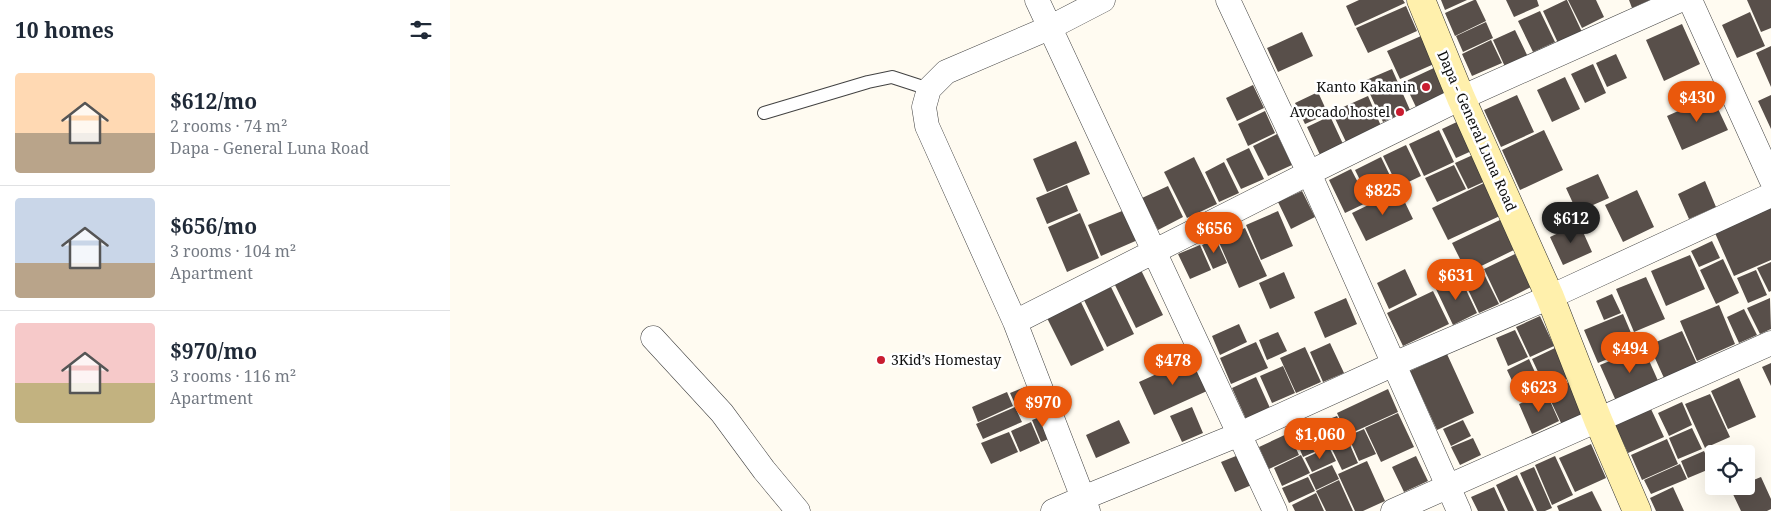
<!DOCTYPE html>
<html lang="en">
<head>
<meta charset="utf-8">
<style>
	body { margin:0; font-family:"Noto Serif",serif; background:#f6f6f7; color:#1f2937; height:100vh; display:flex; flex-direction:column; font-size:19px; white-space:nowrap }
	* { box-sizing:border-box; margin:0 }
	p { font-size:16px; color:#747a83 }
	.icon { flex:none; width:28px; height:28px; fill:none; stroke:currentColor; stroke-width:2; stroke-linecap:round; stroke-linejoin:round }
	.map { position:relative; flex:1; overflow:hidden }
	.sheet { display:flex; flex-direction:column; background:#fff; width:450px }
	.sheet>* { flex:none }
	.controls { position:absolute; left:1255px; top:445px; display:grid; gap:10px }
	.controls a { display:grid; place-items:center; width:50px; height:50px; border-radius:5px; background:#fff; box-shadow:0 5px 20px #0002; font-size:25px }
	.price { position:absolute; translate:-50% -42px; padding:0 11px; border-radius:18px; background:#ea580c; color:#fff; font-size:16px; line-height:32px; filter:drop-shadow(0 1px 2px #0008) }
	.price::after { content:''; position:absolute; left:50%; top:30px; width:15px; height:11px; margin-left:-8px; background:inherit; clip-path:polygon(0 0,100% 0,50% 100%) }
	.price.on { background:#222; color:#fff }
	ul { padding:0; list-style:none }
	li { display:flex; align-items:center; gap:15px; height:125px; padding:0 15px }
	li+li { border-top:1px solid #e0e1e3 }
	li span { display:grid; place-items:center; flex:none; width:140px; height:100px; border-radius:5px; color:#555 }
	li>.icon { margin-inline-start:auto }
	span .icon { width:60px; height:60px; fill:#fffc; stroke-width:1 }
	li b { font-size:21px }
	h2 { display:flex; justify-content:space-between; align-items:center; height:60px; padding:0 15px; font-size:21px }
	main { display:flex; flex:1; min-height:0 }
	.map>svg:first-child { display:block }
</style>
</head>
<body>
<main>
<section class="sheet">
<h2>10 homes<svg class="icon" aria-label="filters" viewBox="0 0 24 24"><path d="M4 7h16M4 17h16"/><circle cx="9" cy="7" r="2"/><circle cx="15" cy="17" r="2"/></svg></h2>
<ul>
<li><span style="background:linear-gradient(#ffd9b3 60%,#b9a48a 0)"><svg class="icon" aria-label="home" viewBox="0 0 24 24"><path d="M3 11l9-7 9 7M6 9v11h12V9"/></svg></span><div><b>$612/mo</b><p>2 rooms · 74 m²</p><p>Dapa - General Luna Road</p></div></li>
<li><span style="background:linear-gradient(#c9d6e8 65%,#b9a48a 0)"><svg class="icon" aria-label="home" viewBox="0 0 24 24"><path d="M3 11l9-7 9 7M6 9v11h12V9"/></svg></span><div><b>$656/mo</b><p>3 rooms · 104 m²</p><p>Apartment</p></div></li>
<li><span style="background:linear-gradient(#f6c9c9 60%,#c2b280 0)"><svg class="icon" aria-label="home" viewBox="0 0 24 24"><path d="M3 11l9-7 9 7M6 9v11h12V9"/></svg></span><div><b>$970/mo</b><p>3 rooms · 116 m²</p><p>Apartment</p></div></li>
</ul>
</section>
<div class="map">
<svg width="1321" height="511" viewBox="0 0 1321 511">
	<rect width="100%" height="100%" fill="#fffbf1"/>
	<path fill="#584f4a" d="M 909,0 L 953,0 L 955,3 L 905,26 L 896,6 Z
		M 991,0 L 1017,0 L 995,10 Z
		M 1024,0 L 1026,0 L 1036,21 L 1005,36 L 995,13 Z
		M 1056,0 L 1087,0 L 1089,6 L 1064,17 Z
		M 1116,0 L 1117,0 L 1132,32 L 1108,43 L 1093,11 Z
		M 1118,0 L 1146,0 L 1154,17 L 1132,28 Z
		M 1179,0 L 1200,0 L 1182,8 Z
		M 1297,0 L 1321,0 L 1321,28 L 1311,32 Z
		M 956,6 L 967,31 L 918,53 L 906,28 Z
		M 1090,11 L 1105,42 L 1083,52 L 1068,21 Z
		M 1300,12 L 1315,46 L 1287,58 L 1272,25 Z
		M 1036,22 L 1043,38 L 1013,52 L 1006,36 Z
		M 1232,24 L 1250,64 L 1214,81 L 1196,40 Z
		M 1065,30 L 1079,59 L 1056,69 L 1043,40 Z
		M 852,32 L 863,56 L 828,72 L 817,48 Z
		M 971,36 L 984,64 L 950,79 L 937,51 Z
		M 1041,40 L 1052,63 L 1022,76 L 1012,54 Z
		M 1321,46 L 1321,87 L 1306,53 Z
		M 1166,54 L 1177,78 L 1157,87 L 1146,63 Z
		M 1143,64 L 1156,93 L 1135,103 L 1121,74 Z
		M 986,67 L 998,93 L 966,107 L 954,82 Z
		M 942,69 L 960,110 L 933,122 L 914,81 Z
		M 1115,77 L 1130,109 L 1102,122 L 1087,90 Z
		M 803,85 L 814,108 L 787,121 L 776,98 Z
		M 868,92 L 878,114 L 855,124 L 845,103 Z
		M 1067,95 L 1084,132 L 1051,147 L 1034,110 Z
		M 1321,95 L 1321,129 L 1308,101 Z
		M 918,96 L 931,126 L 896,142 L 882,112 Z
		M 1262,96 L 1278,130 L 1232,150 L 1217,116 Z
		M 815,111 L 825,133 L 798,146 L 788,124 Z
		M 880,116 L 893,144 L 870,155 L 857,127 Z
		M 1011,120 L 1026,149 L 1006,158 L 992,129 Z
		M 989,130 L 1004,162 L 974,176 L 959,144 Z
		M 1094,130 L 1113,170 L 1070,190 L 1052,150 Z
		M 827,134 L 842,165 L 818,176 L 803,146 Z
		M 626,141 L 640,174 L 597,192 L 583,159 Z
		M 956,145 L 971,176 L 948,187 L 933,156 Z
		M 799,148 L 814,179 L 791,189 L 776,159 Z
		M 1025,154 L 1038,180 L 1018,189 L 1005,163 Z
		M 744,157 L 767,204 L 737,218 L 714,172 Z
		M 931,157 L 946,188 L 920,200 L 905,170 Z
		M 774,162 L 789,193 L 769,202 L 755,172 Z
		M 1004,165 L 1016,189 L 987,202 L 975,178 Z
		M 901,169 L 918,202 L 895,213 L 879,180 Z
		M 1148,174 L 1159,198 L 1127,212 L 1116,188 Z
		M 1255,181 L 1266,207 L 1239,219 L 1228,194 Z
		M 1036,182 L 1052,215 L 998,240 L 982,208 Z
		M 617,185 L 628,211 L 597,224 L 586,198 Z
		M 718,186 L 733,217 L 708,230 L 692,198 Z
		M 949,190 L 963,219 L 916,241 L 902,213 Z
		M 1187,190 L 1204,227 L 1173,242 L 1155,205 Z
		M 852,191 L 865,217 L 841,229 L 828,202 Z
		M 1321,208 L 1321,260 L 1284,276 L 1265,233 Z
		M 677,209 L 690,239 L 651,256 L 638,225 Z
		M 828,211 L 843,246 L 811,260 L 796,225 Z
		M 630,213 L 649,258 L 617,272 L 598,227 Z
		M 1054,218 L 1068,248 L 1017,273 L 1002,243 Z
		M 1129,223 L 1142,252 L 1113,265 L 1100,237 Z
		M 795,228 L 817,276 L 789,288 L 768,240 Z
		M 766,239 L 777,263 L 763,269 L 752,245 Z
		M 1262,241 L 1270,258 L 1249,267 L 1241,251 Z
		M 750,245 L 761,270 L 740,279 L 728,254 Z
		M 1065,254 L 1081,287 L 1050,303 L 1034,269 Z
		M 1240,255 L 1255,289 L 1216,306 L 1201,271 Z
		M 1273,259 L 1289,293 L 1266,304 L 1250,270 Z
		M 1321,262 L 1321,291 L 1319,292 L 1307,268 Z
		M 955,269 L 967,295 L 939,309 L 927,283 Z
		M 691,270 L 713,315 L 686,328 L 664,283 Z
		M 1032,270 L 1049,304 L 1029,313 L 1013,279 Z
		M 1306,270 L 1317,295 L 1298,303 L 1287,278 Z
		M 834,272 L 845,298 L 820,309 L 809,283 Z
		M 1010,277 L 1027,313 L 1003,325 L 986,289 Z
		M 1196,277 L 1215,319 L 1184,332 L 1166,289 Z
		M 661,287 L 684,334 L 657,347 L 634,300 Z
		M 983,291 L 999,324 L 953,346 L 937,313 Z
		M 1162,294 L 1171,313 L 1154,320 L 1146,301 Z
		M 629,298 L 654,350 L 621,366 L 595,314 Z
		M 896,298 L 907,324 L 875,338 L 864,312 Z
		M 1320,298 L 1321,329 L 1310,334 L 1297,308 Z
		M 1269,305 L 1285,344 L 1247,361 L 1230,321 Z
		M 1294,309 L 1307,335 L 1289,343 L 1277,317 Z
		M 1173,314 L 1187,347 L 1148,363 L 1134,330 Z
		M 1090,316 L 1104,346 L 1080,357 L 1066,327 Z
		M 789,324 L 797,342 L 770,355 L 762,336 Z
		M 1065,330 L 1078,357 L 1058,366 L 1046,338 Z
		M 1232,331 L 1247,364 L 1214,378 L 1199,345 Z
		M 828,332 L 837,351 L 817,360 L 809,340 Z
		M 806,342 L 818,368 L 781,384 L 770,358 Z
		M 880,343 L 894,373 L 873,382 L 860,352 Z
		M 855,347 L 871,382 L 846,393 L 830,358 Z
		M 1193,347 L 1209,383 L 1166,401 L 1150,365 Z
		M 1105,348 L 1119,378 L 1096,389 L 1082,359 Z
		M 997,354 L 1024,413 L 987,430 L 960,371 Z
		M 742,358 L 757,391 L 704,415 L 689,382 Z
		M 1079,359 L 1093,390 L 1071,400 L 1057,370 Z
		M 1321,363 L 1321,386 L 1312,367 Z
		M 833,366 L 845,393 L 822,403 L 810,376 Z
		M 806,377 L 820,408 L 796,419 L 782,388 Z
		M 1289,378 L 1306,417 L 1278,429 L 1261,391 Z
		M 1119,382 L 1134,415 L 1112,425 L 1097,393 Z
		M 575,387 L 584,408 L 570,415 L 560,393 Z
		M 938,389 L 948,412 L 897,435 L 887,413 Z
		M 557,392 L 563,406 L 528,422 L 522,407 Z
		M 1096,392 L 1109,421 L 1082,434 L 1069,404 Z
		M 1260,394 L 1280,437 L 1255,448 L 1235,404 Z
		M 1232,402 L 1242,425 L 1219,436 L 1208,413 Z
		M 565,407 L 572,422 L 533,439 L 526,424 Z
		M 742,407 L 753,433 L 732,442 L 720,416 Z
		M 1201,409 L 1214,437 L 1178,453 L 1165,425 Z
		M 948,413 L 964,447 L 931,462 L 915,428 Z
		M 595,415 L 604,437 L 591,442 L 582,420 Z
		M 887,416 L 896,435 L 878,443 L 869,423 Z
		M 669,420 L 680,443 L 646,458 L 636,435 Z
		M 1013,420 L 1021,436 L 1001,446 L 993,429 Z
		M 581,422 L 590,443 L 570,452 L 561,431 Z
		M 868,424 L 878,446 L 853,457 L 844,435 Z
		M 1242,428 L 1252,449 L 1228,459 L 1219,438 Z
		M 914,429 L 926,454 L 909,461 L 898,436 Z
		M 559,432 L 568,452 L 541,464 L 531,443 Z
		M 839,433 L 849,455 L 819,469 L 809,447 Z
		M 897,438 L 908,463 L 892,470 L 880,445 Z
		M 1023,438 L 1031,455 L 1010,465 L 1001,447 Z
		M 1217,439 L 1228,464 L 1192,480 L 1181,455 Z
		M 1141,444 L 1156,478 L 1125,492 L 1109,458 Z
		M 879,447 L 886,461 L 862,472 L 855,458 Z
		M 1254,451 L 1262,468 L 1238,478 L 1231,461 Z
		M 791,454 L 804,484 L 785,492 L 771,462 Z
		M 851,455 L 860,473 L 832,486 L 824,468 Z
		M 966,456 L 978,481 L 954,492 L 942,467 Z
		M 1105,456 L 1123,495 L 1102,505 L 1085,465 Z
		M 917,461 L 935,501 L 913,511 L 905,511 L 888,474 Z
		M 1230,464 L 1237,479 L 1201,494 L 1194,480 Z
		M 882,465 L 889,479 L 866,490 L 859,475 Z
		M 1084,467 L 1102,508 L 1095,511 L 1087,511 L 1070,473 Z
		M 1067,475 L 1084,511 L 1058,511 L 1046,485 Z
		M 858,477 L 865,491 L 839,503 L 832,488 Z
		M 1311,477 L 1321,499 L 1321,509 L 1317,511 L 1291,511 L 1281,490 L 1289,486 L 1296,486 L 1296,483 Z
		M 889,480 L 903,511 L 876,511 L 866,491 Z
		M 1044,487 L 1055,511 L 1028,511 L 1021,497 Z
		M 1223,487 L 1234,511 L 1206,511 L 1200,498 Z
		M 1142,491 L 1152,511 L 1109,511 L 1107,506 Z
		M 866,493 L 874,511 L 845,511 L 842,505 Z"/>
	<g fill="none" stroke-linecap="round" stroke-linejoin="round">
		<g stroke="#424242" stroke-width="14">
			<path id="service" d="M 314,113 L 418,82 L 442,77 L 479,89"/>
		</g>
		<g stroke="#424242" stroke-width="25">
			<path id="minor" d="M 587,0 L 825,511
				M 778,0 L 859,173 L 1009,511
				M 1240,0 L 1321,179
				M 565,322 L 859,173 L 1011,98 L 1230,0
				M 203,338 L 272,413 L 314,470 L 348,511
				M 603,511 L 633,498 L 790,434 L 944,364 L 1100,297 L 1321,195
				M 638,511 L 565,322 L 477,126 L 474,107 L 479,89 L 496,72 L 599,28 L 653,0
				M 943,511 L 1321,343"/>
		</g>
		<g stroke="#313131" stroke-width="29">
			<path id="secondary" d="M 971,0 L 1011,98 L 1100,297 L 1148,420 L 1187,511"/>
		</g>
		<use href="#service" stroke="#fff" stroke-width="12"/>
		<use href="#minor" stroke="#fff" stroke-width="24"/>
		<use href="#secondary" stroke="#fff0ac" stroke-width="28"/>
	</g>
	<g fill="#c91c30" stroke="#fff" stroke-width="2">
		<circle cx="976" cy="87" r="5"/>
		<circle cx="950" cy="112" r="5"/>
		<circle cx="431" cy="360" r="5"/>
	</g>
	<g text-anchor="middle" stroke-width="5" stroke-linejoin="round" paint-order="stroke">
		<g font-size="14" fill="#0f0f0f" stroke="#fff" text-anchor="end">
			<text x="966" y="92">Kanto Kakanin</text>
			<text x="940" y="117">Avocado hostel</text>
			<text x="441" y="365" text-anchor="start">3Kid’s Homestay</text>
		</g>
		<g font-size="14" fill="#0f0f0f" stroke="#fff">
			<text transform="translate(1027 131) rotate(66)" y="5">Dapa - General Luna Road</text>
		</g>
	</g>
</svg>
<div class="controls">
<a><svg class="icon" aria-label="locate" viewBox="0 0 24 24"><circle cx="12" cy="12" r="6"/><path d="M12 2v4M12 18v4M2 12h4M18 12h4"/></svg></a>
</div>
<b class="price" style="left:1247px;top:123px">$430</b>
<b class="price" style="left:933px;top:216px">$825</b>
<b class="price on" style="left:1121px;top:244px">$612</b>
<b class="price" style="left:764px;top:254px">$656</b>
<b class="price" style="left:1006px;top:301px">$631</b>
<b class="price" style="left:1180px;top:374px">$494</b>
<b class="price" style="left:723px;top:386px">$478</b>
<b class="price" style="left:1089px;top:413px">$623</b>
<b class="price" style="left:593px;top:428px">$970</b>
<b class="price" style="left:870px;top:460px">$1,060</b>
</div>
</main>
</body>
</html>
